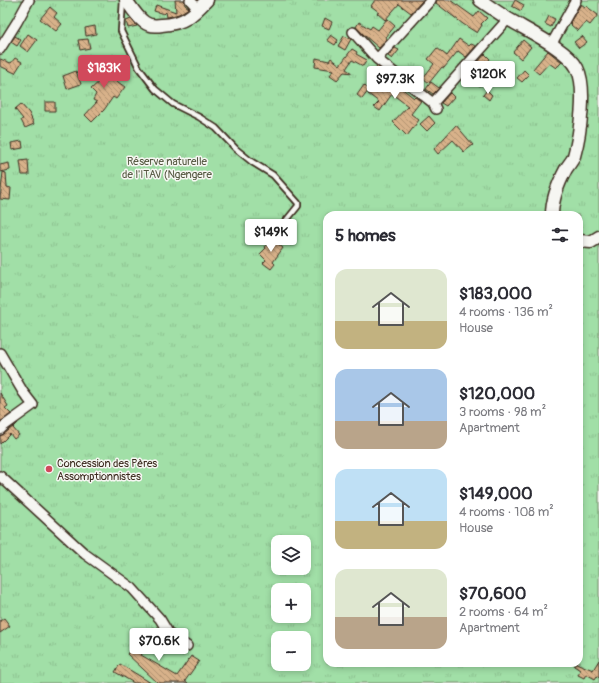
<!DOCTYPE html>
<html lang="en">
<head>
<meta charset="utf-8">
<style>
	body { margin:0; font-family:Pangolin,sans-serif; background:#f2f2f3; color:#2b2b33; height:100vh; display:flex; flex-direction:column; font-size:15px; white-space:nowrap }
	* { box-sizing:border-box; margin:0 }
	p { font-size:13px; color:#7c7c81 }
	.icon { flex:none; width:22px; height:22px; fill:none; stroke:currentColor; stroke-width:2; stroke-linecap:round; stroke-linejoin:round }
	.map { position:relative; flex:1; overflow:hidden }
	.drawer { position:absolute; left:323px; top:211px; width:260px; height:456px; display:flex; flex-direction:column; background:#fff; border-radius:12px; box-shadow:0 2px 6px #0003 }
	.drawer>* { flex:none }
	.tools { position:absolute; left:271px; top:535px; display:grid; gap:8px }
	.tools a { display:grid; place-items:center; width:40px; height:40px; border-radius:8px; background:#fff; box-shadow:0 2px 6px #0003; font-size:20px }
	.price { position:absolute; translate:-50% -34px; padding:0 9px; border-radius:4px; background:#fff; color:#222; font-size:13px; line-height:26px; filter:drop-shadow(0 1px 2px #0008) }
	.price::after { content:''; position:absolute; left:50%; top:24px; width:12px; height:9px; margin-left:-6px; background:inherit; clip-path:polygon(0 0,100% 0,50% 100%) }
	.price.current { background:#d1495b; color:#fff }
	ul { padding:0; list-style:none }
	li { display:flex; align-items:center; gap:12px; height:100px; padding:0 12px }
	li span { display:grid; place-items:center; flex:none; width:112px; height:80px; border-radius:12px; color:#555 }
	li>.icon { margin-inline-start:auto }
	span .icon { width:48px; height:48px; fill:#fffc; stroke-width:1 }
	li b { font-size:17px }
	h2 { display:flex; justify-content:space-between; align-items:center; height:48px; padding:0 12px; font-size:17px }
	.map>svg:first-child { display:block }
</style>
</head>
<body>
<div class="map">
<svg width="599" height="683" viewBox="0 0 599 683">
	<defs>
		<pattern id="park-tufts" width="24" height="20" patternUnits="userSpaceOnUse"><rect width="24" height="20" fill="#a1dfa7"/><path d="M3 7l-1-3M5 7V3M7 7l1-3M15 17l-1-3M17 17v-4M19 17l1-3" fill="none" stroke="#8cc08f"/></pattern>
		<pattern id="building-back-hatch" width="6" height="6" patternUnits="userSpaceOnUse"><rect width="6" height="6" fill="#d8b28a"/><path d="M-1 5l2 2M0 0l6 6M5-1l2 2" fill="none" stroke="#b09170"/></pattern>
	</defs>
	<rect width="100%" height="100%" fill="#f6f6f2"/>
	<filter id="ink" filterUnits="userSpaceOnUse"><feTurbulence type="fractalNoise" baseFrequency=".025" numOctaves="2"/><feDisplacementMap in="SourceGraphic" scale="8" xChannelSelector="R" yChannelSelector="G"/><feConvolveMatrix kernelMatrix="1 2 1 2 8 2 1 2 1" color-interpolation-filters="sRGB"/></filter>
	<g filter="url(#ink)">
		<path fill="url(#park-tufts)" stroke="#6e8462" fill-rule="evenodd" d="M 0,0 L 599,0 L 599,683 L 0,683 ZM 327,215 L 579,215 L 579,663 L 327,663 ZM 278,542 L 304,542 L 304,568 L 278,568 ZM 278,590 L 304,590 L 304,616 L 278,616 ZM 278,638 L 304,638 L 304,664 L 278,664 Z"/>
		<path fill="url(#building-back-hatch)" stroke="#3b2a1e" d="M 175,0 L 184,0 L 185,5 L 189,8 L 179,14 L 168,17 L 167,17 L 166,12 L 164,14 L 154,11 L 156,5 L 176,12 Z
			M 375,0 L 423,0 L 411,13 L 399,4 L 385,20 L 377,13 L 379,12 L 371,6 Z
			M 437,0 L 450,0 L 474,17 L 479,11 L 487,18 L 481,24 L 482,25 L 477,33 L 463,24 L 436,3 Z
			M 515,0 L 524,5 L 521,11 L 512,6 Z
			M 581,4 L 585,7 L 586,6 L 598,15 L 590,25 L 586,22 L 578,31 L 571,25 L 572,24 L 570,22 Z
			M 50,7 L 57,13 L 54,17 L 62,24 L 56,31 L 40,19 Z
			M 549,16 L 555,19 L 551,27 L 545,24 Z
			M 325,18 L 332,22 L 329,29 L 322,26 Z
			M 131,19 L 137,26 L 128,28 L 126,21 Z
			M 387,19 L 395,26 L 386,37 L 387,39 L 379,48 L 365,36 L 356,27 L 359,22 L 370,29 L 372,26 L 378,30 Z
			M 95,26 L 96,34 L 86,36 L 85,28 Z
			M 28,34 L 37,40 L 28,52 L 20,46 Z
			M 331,35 L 338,40 L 335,45 L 327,40 Z
			M 15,36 L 21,40 L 17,46 L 11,42 Z
			M 344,36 L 351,39 L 345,50 L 338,46 Z
			M 582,36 L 587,42 L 579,48 L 574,42 Z
			M 88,39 L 90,48 L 80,50 L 78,40 Z
			M 459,39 L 469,46 L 471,44 L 476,46 L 466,57 L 458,51 L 444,68 L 442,67 L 429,83 L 423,78 L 434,64 L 428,59 L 437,48 L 447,56 Z
			M 523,40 L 531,47 L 521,59 L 513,52 Z
			M 395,48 L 399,50 L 392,59 L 388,56 Z
			M 352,49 L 357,52 L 356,54 L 367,60 L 363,66 L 352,60 L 346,69 L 352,73 L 344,72 L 337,80 L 330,75 L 334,70 L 315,67 L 316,58 L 329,61 L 331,58 L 340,65 Z
			M 548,51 L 562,62 L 556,68 L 549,63 L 539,74 L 533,69 Z
			M 485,54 L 490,59 L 480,71 L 487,77 L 480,86 L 471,79 L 469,81 L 465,77 Z
			M 15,58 L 22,62 L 15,73 L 0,66 L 0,59 L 11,63 Z
			M 103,58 L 117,70 L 111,77 L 125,87 L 116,99 L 113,97 L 104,110 L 92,122 L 85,115 L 97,102 L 93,100 L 96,94 L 91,89 L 101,80 L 91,71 Z
			M 503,64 L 509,69 L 505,76 L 498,71 Z
			M 377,66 L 401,85 L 400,87 L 414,98 L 415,97 L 421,101 L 411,114 L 419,120 L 407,136 L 393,122 L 408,106 L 392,94 L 380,111 L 374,107 L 379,102 L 368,94 L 379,80 L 371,74 Z
			M 524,70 L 529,75 L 522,82 L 517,78 Z
			M 76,71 L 81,84 L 67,89 L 63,76 Z
			M 431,82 L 439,88 L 433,94 L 426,89 Z
			M 364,85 L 369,90 L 362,99 L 357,95 Z
			M 487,90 L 492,95 L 489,100 L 483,95 Z
			M 450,93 L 454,97 L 446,106 L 441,103 Z
			M 45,102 L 55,102 L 55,111 L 45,111 Z
			M 21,104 L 29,113 L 34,124 L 25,128 L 21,120 L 23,119 L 15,109 Z
			M 429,116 L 435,123 L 427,131 L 420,124 Z
			M 456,125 L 473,145 L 464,152 L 453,140 L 438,154 L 434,149 Z
			M 22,141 L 23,148 L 12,150 L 11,143 Z
			M 28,160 L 29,175 L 22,175 L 20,161 Z
			M 9,163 L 10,170 L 0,172 L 0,165 Z
			M 3,172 L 6,173 L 7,187 L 11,188 L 10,200 L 0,199 Z
			M 271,238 L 283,248 L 273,262 L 275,264 L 271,269 L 263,263 L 266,260 L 260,254 L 266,248 L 265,247 Z
			M 0,393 L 8,406 L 5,408 L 11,414 L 0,422 Z
			M 18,423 L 13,428 L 19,435 L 14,439 L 10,434 L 0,444 L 0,436 L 4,434 Z
			M 4,618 L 10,626 L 0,633 L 0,621 Z
			M 153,627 L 161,634 L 141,655 L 177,676 L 191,656 L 199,661 L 185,681 L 188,683 L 158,683 L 127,654 Z
			M 599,660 L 599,678 L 597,676 L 595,679 L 586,674 L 584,678 L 578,675 L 580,670 L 574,666 L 576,663 L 593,670 Z
			M 120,664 L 151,683 L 134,683 L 115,672 Z"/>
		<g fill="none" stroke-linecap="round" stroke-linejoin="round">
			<g stroke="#3b2a1e" stroke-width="8">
				<path id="service" d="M 123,0 L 121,31 L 139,68 L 155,89 L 173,104 L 199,117 L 216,128 L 236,149 L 252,162 L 273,175 L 298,203 L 298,206 L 281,227"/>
			</g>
			<g stroke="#3b2a1e" stroke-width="12">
				<path id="minor" d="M 190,0 L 198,9
					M 353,32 L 377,59 L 433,103 L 436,109
					M 551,45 L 576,0
					M 0,49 L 17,22 L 29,0
					M 377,59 L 431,0
					M 433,103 L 508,19
					M 0,353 L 23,392 L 33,405 L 4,426 L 0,430
					M 0,476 L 85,554 L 132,588 L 160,619 L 169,634 L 187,646"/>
			</g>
			<g stroke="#3b2a1e" stroke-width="15">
				<path id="tertiary" d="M 126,0 C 131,7 137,17 144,22 C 149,26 156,26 162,25 C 184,24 193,15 207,0
					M 480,0 C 490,7 500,14 510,20 C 528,31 568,50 577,68 C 587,87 580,135 574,156 C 573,160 569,164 566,169 C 559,182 552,199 552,215
					M 579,241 L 591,242 L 599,237"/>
			</g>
			<use href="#service" stroke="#f6f6f2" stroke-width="4.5"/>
			<use href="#minor" stroke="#f6f6f2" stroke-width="9"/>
			<use href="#tertiary" stroke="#f6f6f2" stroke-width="12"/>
		</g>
	</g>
	<circle fill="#d1495b" stroke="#f6f6f2" stroke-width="1.5" cx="49" cy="469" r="4"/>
	<g text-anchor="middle" stroke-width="3" stroke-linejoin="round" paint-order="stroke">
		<g font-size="11" fill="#545740" stroke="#f6f6f2">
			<text x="167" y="165">Réserve naturelle<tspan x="167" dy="13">de l'ITAV (Ngengere</tspan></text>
		</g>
		<g font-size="11" fill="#3b2a1e" stroke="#f6f6f2" text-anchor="start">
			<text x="57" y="467">Concession des Pères<tspan x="57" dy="13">Assomptionnistes</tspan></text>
		</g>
	</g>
</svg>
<div class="tools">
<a><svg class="icon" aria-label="layers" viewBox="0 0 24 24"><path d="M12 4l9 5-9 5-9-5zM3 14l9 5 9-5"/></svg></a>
<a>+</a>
<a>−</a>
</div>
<b class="price current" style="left:104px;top:89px">$183K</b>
<b class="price" style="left:488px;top:95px">$120K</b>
<b class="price" style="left:395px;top:100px">$97.3K</b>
<b class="price" style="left:271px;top:253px">$149K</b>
<b class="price" style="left:159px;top:662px">$70.6K</b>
<section class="drawer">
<h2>5 homes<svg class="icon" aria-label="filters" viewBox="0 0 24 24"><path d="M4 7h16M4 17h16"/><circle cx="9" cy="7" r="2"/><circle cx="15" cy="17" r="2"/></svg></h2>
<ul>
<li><span style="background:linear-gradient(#dfe7d0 65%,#c2b280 0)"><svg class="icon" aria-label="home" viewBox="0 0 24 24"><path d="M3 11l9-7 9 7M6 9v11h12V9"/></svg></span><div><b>$183,000</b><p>4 rooms · 136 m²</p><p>House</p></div></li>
<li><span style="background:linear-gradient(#a9c7e8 65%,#b9a48a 0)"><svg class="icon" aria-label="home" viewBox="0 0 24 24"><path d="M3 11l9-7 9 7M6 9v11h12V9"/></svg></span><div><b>$120,000</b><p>3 rooms · 98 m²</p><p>Apartment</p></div></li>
<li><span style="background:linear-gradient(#bfe0f5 65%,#c2b280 0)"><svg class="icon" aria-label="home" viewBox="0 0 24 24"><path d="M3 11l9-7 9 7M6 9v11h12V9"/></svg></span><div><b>$149,000</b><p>4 rooms · 108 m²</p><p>House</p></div></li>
<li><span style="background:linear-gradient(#dfe7d0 60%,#b9a48a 0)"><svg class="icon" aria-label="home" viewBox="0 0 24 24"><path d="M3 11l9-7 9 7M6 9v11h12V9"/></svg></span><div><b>$70,600</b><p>2 rooms · 64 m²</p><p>Apartment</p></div></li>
</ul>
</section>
</div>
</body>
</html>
